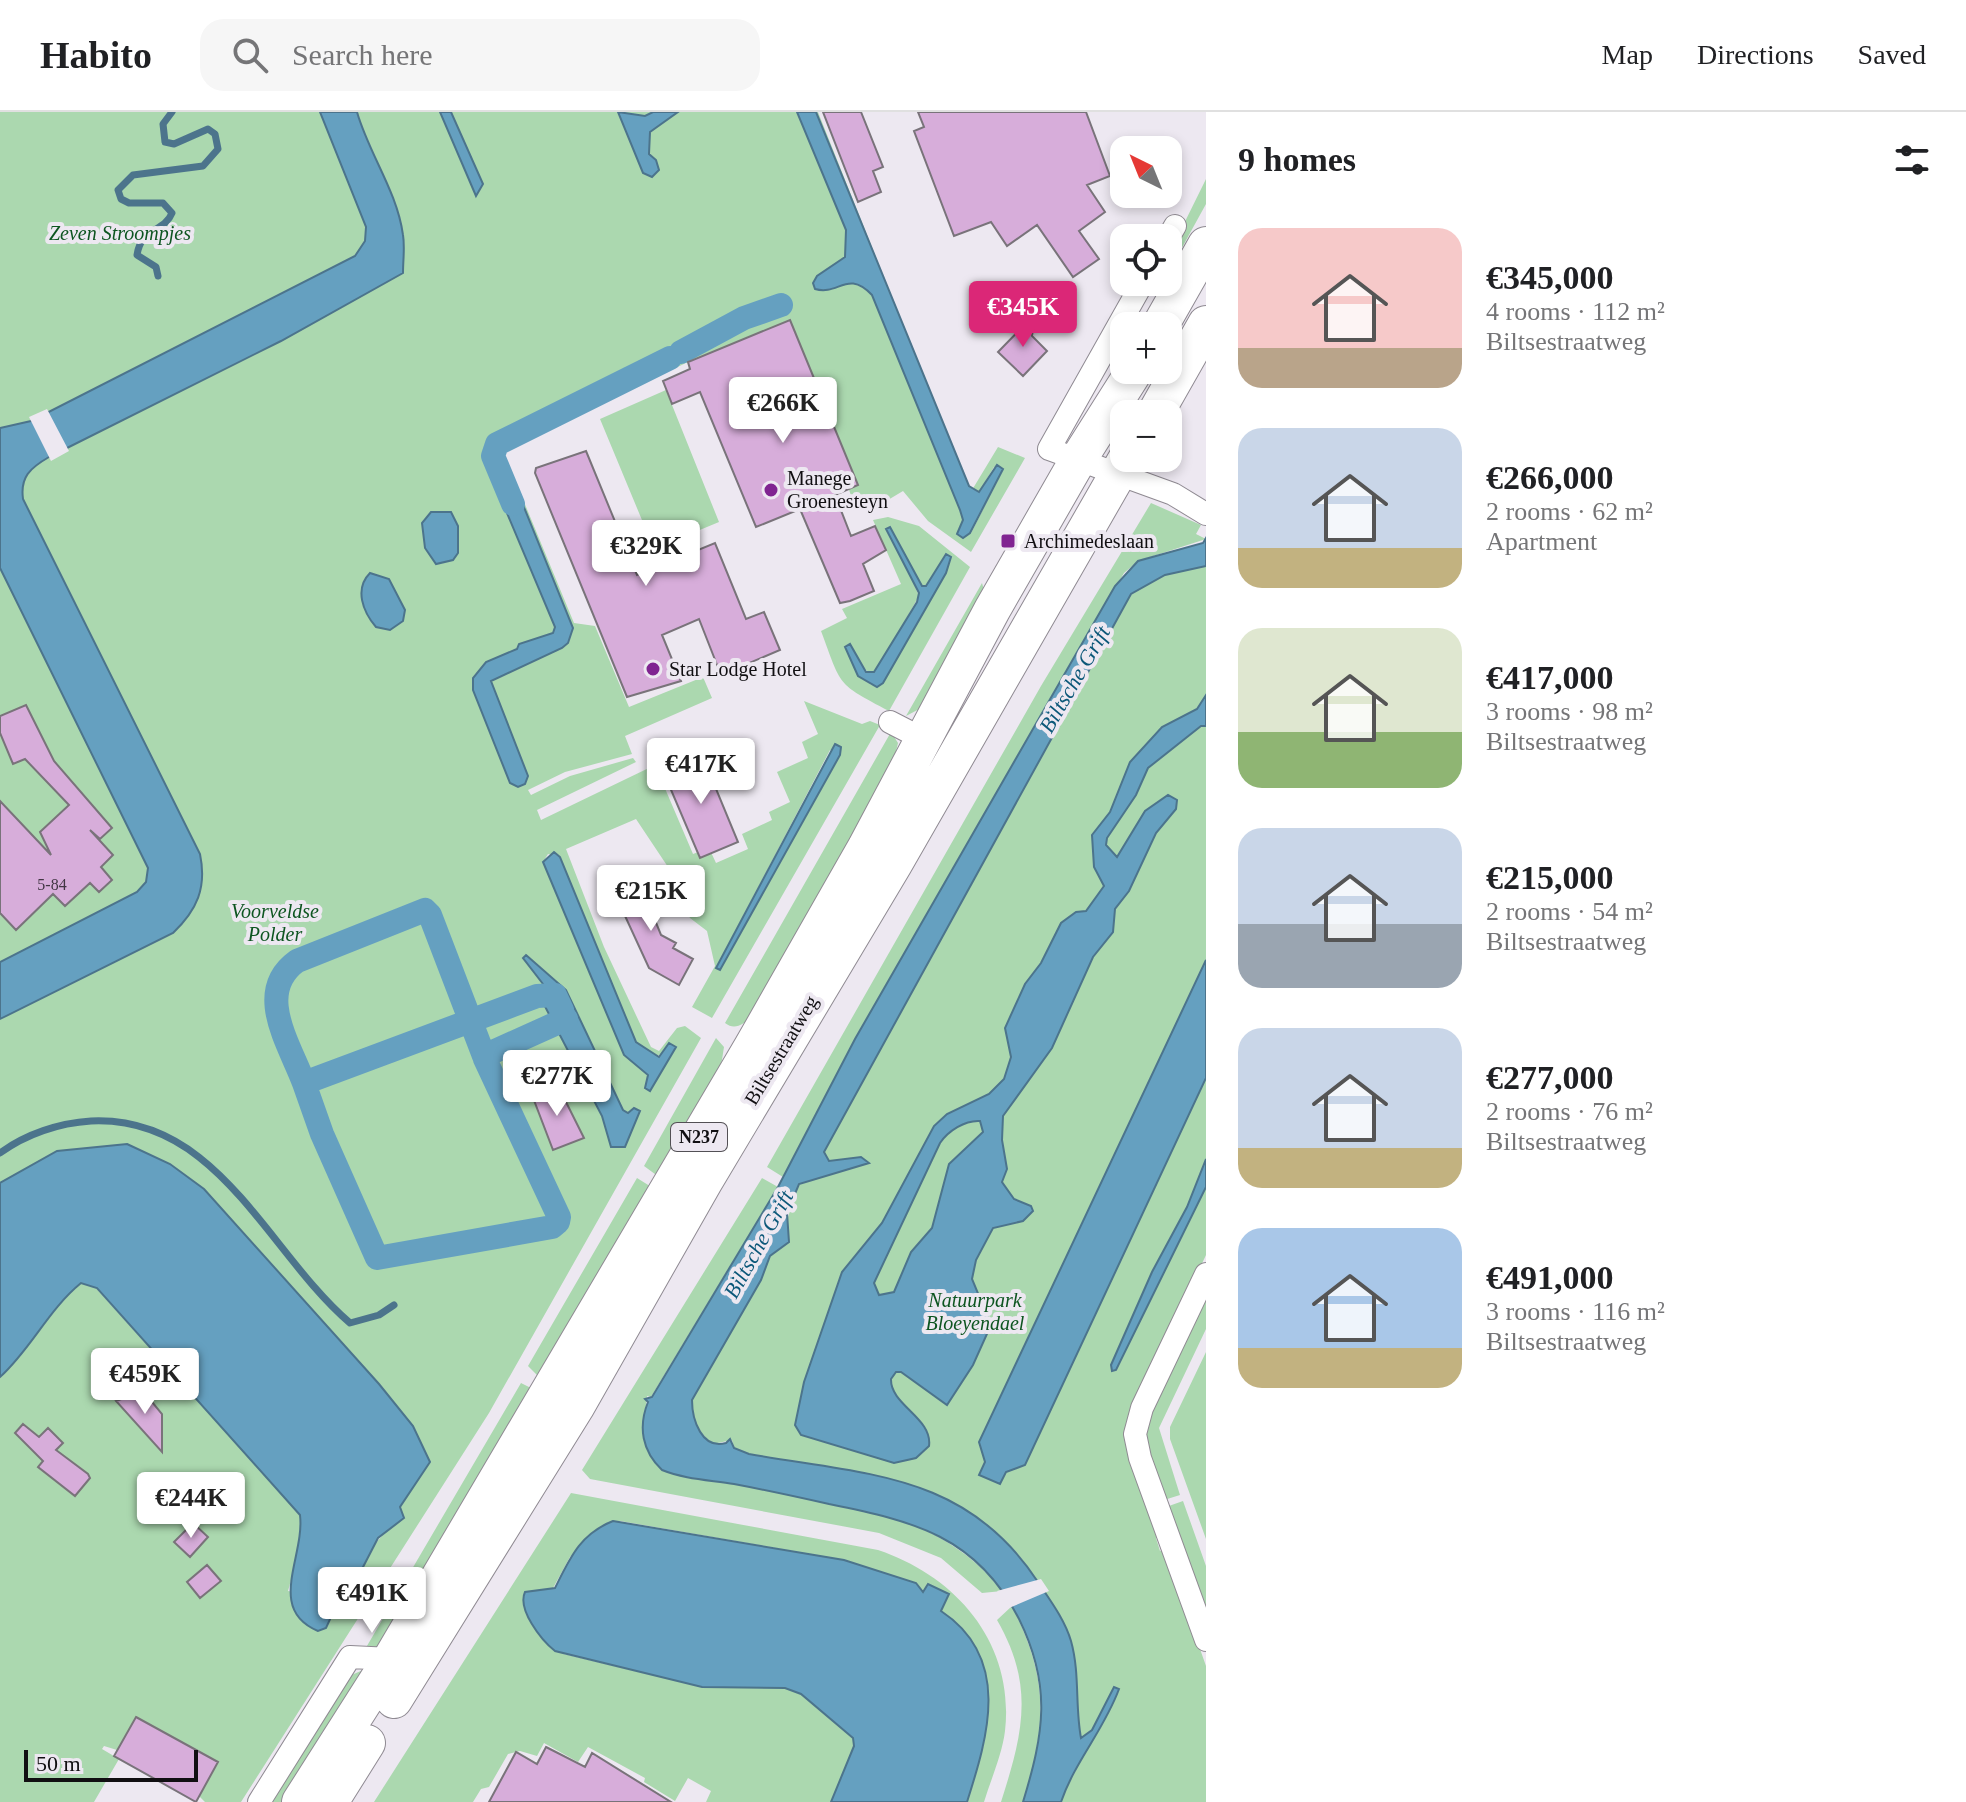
<!DOCTYPE html>
<html lang="en">
<head>
<meta charset="utf-8">
<style>
	body { margin:0; font-family:"Times New Roman",serif; background:#f6f6f6; color:#202124; height:100vh; display:flex; flex-direction:column; font-size:30px; white-space:nowrap }
	* { box-sizing:border-box; margin:0 }
	p { font-size:26px; color:#757577 }
	.icon { flex:none; width:44px; height:44px; fill:none; stroke:currentColor; stroke-width:2; stroke-linecap:round; stroke-linejoin:round }
	.map { position:relative; flex:1; overflow:hidden }
	.panel { display:flex; flex-direction:column; background:#fff; width:760px }
	.panel>* { flex:none }
	.needle { width:52px; rotate:317deg }
	.buttons { position:absolute; left:1110px; top:24px; display:grid; gap:16px }
	.buttons a { display:grid; place-items:center; width:72px; height:72px; border-radius:16px; background:#fff; box-shadow:0 4px 12px #0003; font-size:40px }
	.scale { position:absolute; left:24px; bottom:20px; width:174px; box-sizing:border-box; padding-left:8px; border:4px solid #110f12; border-top:0; font-size:22px; line-height:28px; white-space:nowrap; color:#110f12; -webkit-text-stroke:6px #ede8f1; paint-order:stroke }
	.price { position:absolute; translate:-50% -68px; padding:0 18px; border-radius:8px; background:#fff; color:#222; font-size:26px; line-height:52px; filter:drop-shadow(0 2px 4px #0008) }
	.price::after { content:''; position:absolute; left:50%; top:48px; width:24px; height:18px; margin-left:-12px; background:inherit; clip-path:polygon(0 0,100% 0,50% 100%) }
	.price.on { background:#db2777; color:#fff }
	ul { padding:0; list-style:none }
	li { display:flex; align-items:center; gap:24px; height:200px; padding:0 32px }
	li span { display:grid; place-items:center; flex:none; width:224px; height:160px; border-radius:24px; color:#555 }
	li>.icon { margin-inline-start:auto }
	span .icon { width:96px; height:96px; fill:#fffc; stroke-width:1 }
	li b { font-size:34px }
	h2 { display:flex; justify-content:space-between; align-items:center; height:96px; padding:0 32px; font-size:34px }
	header { display:flex; align-items:center; gap:48px; box-sizing:border-box; height:112px; padding:0 40px; background:#fff; border-bottom:2px solid #e0e0e0 }
	header strong { font-size:38px }
	nav { display:flex; gap:44px; margin-inline-start:auto; font-size:28px }
	.search { width:560px; height:72px; background:#f6f6f6; display:flex; align-items:center; gap:20px; box-sizing:border-box; padding:0 28px; border-radius:24px; color:#757577; font-size:30px }
	main { display:flex; flex:1; min-height:0 }
	.map>svg:first-child { display:block }
</style>
</head>
<body>
<header>
<strong>Habito</strong>
<div class="search"><svg class="icon" aria-label="search" viewBox="0 0 24 24"><circle cx="10" cy="10" r="6"/><path d="M15 15l6 6"/></svg>Search here</div>
<nav><a>Map</a><a>Directions</a><a>Saved</a></nav>
</header>
<main>
<div class="map">
<svg width="1206" height="1690" viewBox="0 0 1206 1690">
	<rect width="100%" height="100%" fill="#ede8f1"/>
	<path fill="#abd8af" fill-rule="evenodd" d="M 0,0 L 818,0 L 885,168 L 866,177 L 872,183 L 971,421 L 1002,360 L 1003,357 L 994,355 L 979,380 L 972,378 L 998,335 L 1025,346 L 971,440 L 928,409 L 903,379 L 868,400 L 855,395 L 790,208 L 688,250 L 503,339 L 574,511 L 595,514 L 629,595 L 703,565 L 712,586 L 625,624 L 632,642 L 565,660 L 528,678 L 531,683 L 570,664 L 633,646 L 636,650 L 537,698 L 541,708 L 655,653 L 693,742 L 709,736 L 716,751 L 748,737 L 742,722 L 772,708 L 769,700 L 790,690 L 777,660 L 808,646 L 802,630 L 818,622 L 804,589 L 862,612 L 870,609 L 880,613 L 712,906 L 692,895 L 715,854 L 707,819 L 690,806 L 680,790 L 686,782 L 636,707 L 566,737 L 604,835 L 651,935 L 659,939 L 677,916 L 685,914 L 701,926 L 489,1301 L 241,1690 L 205,1690 L 199,1684 L 218,1650 L 136,1605 L 117,1638 L 104,1634 L 102,1637 L 119,1647 L 94,1690 L 0,1690 L 0,1265 C 31,1237 49,1198 81,1171 L 96,1176 L 300,1403 L 300,1436 L 288,1479 L 340,1489 L 348,1468 L 362,1457 L 374,1433 L 394,1410 L 400,1395 L 419,1367 L 0,1098 ZM 830,638 L 840,644 L 720,858 L 716,856 ZM 548,742 L 560,745 L 636,930 L 654,944 L 663,942 L 648,963 L 624,943 L 543,750 Z
		M 1206,67 L 1206,92 L 1168,161 L 1168,144 Z
		M 666,278 L 719,410 L 654,437 L 600,307 Z
		M 1151,391 L 1201,413 L 1196,422 L 1206,427 L 1138,449 L 1124,461 L 855,927 L 783,1065 L 767,1055 L 1041,574 Z
		M 888,405 L 919,414 L 970,455 L 889,599 C 836,571 842,575 821,519 L 847,506 L 842,497 L 901,472 L 873,408 ZM 890,416 L 922,474 L 926,474 L 946,442 L 951,445 L 946,461 L 883,571 L 871,573 L 864,557 L 871,561 L 878,557 L 919,484 Z
		M 1206,454 L 1206,1143 L 1137,1288 L 1159,1424 L 1156,1426 L 1160,1439 L 1165,1438 L 1206,1554 L 1206,1690 L 1061,1690 L 1063,1684 L 1028,1455 C 958,1362 854,1361 749,1342 L 734,1336 L 732,1328 L 713,1332 C 698,1320 692,1308 692,1288 L 761,1168 L 770,1144 L 778,1135 L 799,1072 L 861,1045 L 829,1049 L 824,1040 L 1131,482 L 1165,463 Z
		M 982,471 L 986,485 L 925,594 L 906,604 Z
		M 891,620 L 898,631 L 893,652 L 752,905 C 743,912 735,919 725,911 Z
		M 716,926 L 724,935 L 721,954 L 659,1065 L 644,1054 Z
		M 637,1066 L 653,1076 L 539,1265 L 528,1254 Z
		M 762,1066 L 778,1075 L 651,1285 L 647,1284 C 646,1299 639,1332 653,1345 C 675,1367 710,1368 738,1373 C 833,1391 939,1397 1002,1479 L 982,1481 L 941,1446 L 879,1421 L 590,1367 L 582,1358 Z
		M 1206,1182 L 1206,1217 L 1159,1316 L 1180,1383 L 1164,1388 L 1148,1342 L 1145,1317 Z
		M 1206,1240 L 1206,1427 L 1170,1327 L 1170,1315 Z
		M 521,1271 L 533,1277 L 379,1538 L 364,1539 Z
		M 571,1381 L 878,1438 C 956,1464 1015,1531 1005,1619 C 1002,1643 991,1667 984,1690 L 967,1690 C 989,1626 1011,1544 941,1499 L 949,1483 L 923,1481 L 916,1471 L 844,1448 L 620,1409 L 613,1409 L 570,1445 L 552,1478 L 526,1480 L 524,1496 L 564,1542 L 702,1575 L 785,1576 L 801,1582 L 853,1626 L 854,1634 L 831,1690 L 706,1690 L 711,1679 L 688,1666 L 675,1689 L 644,1670 L 645,1666 L 588,1635 L 578,1650 L 544,1631 L 537,1644 L 520,1639 L 508,1642 L 489,1675 L 481,1677 L 473,1690 L 374,1690 Z
		M 1183,1389 L 1206,1454 L 1206,1501 L 1166,1395 Z
		M 1012,1494 C 1049,1568 1047,1611 1023,1690 L 1001,1690 C 1023,1621 1035,1574 997,1508 Z
		M 363,1558 L 285,1690 L 265,1690 L 347,1565 Z"/>
	<path fill="#65a0c0" stroke="#4c748c" stroke-width="2" fill-rule="evenodd" d="M 320,0 L 357,0 C 369,42 397,79 403,123 C 405,135 403,148 403,161 L 281,229 L 49,345 C 30,356 20,365 23,387 L 200,742 C 207,776 197,798 173,821 L 0,907 L 0,850 L 137,780 L 146,770 L 148,756 L 0,456 L 0,316 L 31,309 L 355,144 L 365,129 L 366,115 Z
		M 440,0 L 451,0 L 483,72 L 476,84 Z
		M 618,0 L 645,4 L 653,0 L 678,0 L 650,20 L 649,42 L 656,48 L 659,58 L 652,65 L 643,61 Z
		M 797,0 L 816,0 L 969,374 L 979,380 L 997,353 L 1003,357 L 970,421 L 963,426 L 957,422 L 963,408 L 960,398 L 872,183 C 847,157 839,184 815,177 L 813,171 L 817,164 L 845,145 L 846,118 Z
		M 485,349 L 517,378 L 573,516 L 568,531 L 562,536 L 491,569 L 528,664 L 525,672 L 518,675 L 510,671 L 473,578 L 473,566 L 486,550 L 517,537 L 519,532 L 553,521 L 555,515 Z
		M 431,400 L 451,400 L 458,414 L 458,441 L 453,448 L 436,452 L 425,436 L 422,411 Z
		M 890,415 L 922,474 L 926,474 L 946,442 L 951,445 L 946,461 L 883,571 L 877,575 L 858,564 L 845,535 L 850,532 L 866,560 L 874,560 L 917,490 L 919,481 L 886,417 Z
		M 1206,426 L 1206,454 L 1165,463 L 1131,482 L 824,1040 L 829,1049 L 861,1045 L 869,1051 L 799,1072 L 787,1101 L 789,1130 L 770,1144 L 761,1168 L 692,1288 C 692,1308 702,1338 726,1331 L 730,1327 L 734,1336 L 749,1342 C 866,1363 966,1360 1038,1470 C 1050,1488 1065,1508 1071,1529 C 1080,1561 1075,1595 1081,1626 L 1092,1618 L 1114,1575 L 1119,1577 C 1104,1618 1075,1649 1061,1690 L 1023,1690 C 1044,1621 1052,1574 1019,1507 C 977,1424 913,1409 829,1392 C 798,1385 766,1378 734,1372 C 710,1368 684,1367 662,1358 C 642,1339 638,1315 648,1290 L 645,1287 L 652,1285 L 778,1075 L 855,927 L 1115,474 L 1138,449 L 1203,431 Z
		M 370,461 L 389,467 L 405,498 L 403,509 L 390,518 L 376,515 C 363,500 354,477 370,461 Z
		M 1206,583 L 1206,614 L 1201,614 L 1148,656 L 1136,683 L 1107,726 L 1106,733 L 1117,745 L 1145,699 L 1168,683 L 1177,688 L 1176,697 L 1156,721 L 1129,779 L 1115,797 L 1113,820 L 1093,845 L 1052,936 L 1003,1004 L 1002,1028 L 1007,1057 L 1002,1070 L 1014,1087 L 1031,1094 L 1033,1099 L 1023,1109 L 993,1116 L 976,1148 L 972,1167 L 991,1213 L 973,1253 L 947,1293 L 901,1260 L 896,1260 L 891,1267 C 890,1293 933,1306 929,1334 L 916,1346 L 894,1351 L 801,1323 L 795,1313 L 804,1270 L 842,1160 L 882,1111 L 934,1014 L 947,1002 L 989,982 L 1004,967 L 1011,945 L 1005,916 L 1025,872 L 1041,851 L 1061,811 L 1076,800 L 1086,799 L 1104,774 L 1094,755 L 1092,723 L 1110,700 L 1130,650 L 1162,615 L 1197,597 ZM 980,1009 L 983,1020 L 949,1052 L 932,1116 L 911,1140 L 894,1180 L 879,1183 L 874,1171 L 940,1031 C 948,1019 965,1008 980,1009 Z
		M 835,632 L 841,635 L 840,643 L 720,858 L 716,856 Z
		M 554,740 L 560,745 L 636,930 L 659,945 L 669,931 L 676,935 L 650,979 L 645,976 L 648,963 L 624,943 L 543,750 Z
		M 526,843 L 566,878 L 623,998 L 628,1001 L 634,996 L 640,999 L 625,1035 L 611,1035 L 602,1004 L 538,881 L 543,872 L 523,846 Z
		M 1206,848 L 1206,966 L 1025,1353 L 1006,1360 L 1000,1372 L 979,1363 L 985,1350 L 979,1330 Z
		M 127,1032 L 170,1052 L 204,1077 L 379,1272 L 413,1314 L 430,1350 L 400,1395 L 404,1406 L 378,1426 L 362,1457 L 348,1468 L 326,1516 L 318,1519 C 266,1497 305,1445 300,1403 L 97,1176 L 81,1171 C 48,1198 31,1237 0,1265 L 0,1071 L 57,1039 Z
		M 1206,1047 L 1206,1075 L 1116,1258 L 1112,1259 L 1111,1253 L 1152,1160 L 1187,1095 Z
		M 613,1409 L 844,1448 L 916,1471 L 923,1480 L 928,1472 L 949,1482 L 941,1499 C 1012,1546 988,1624 967,1690 L 831,1690 L 854,1634 L 853,1626 L 801,1582 L 785,1576 L 702,1575 L 555,1539 C 541,1528 517,1497 525,1480 L 555,1476 C 570,1446 580,1422 613,1409 Z"/>
	<path fill="#ede8f1" d="M 47,297 L 69,339 L 51,349 L 29,305 Z
		M 1041,1467 L 1049,1479 L 1009,1496 L 997,1479 Z"/>
	<g fill="none" stroke-linecap="round" stroke-linejoin="round">
		<path stroke="#4c748c" stroke-width="7" d="M 158,164 L 156,155 L 137,143 C 141,115 164,121 172,101 L 163,91 L 129,91 L 121,87 L 118,78 L 133,63 L 203,54 L 218,37 L 215,22 L 208,17 L 174,32 L 165,30 L 163,12 L 172,0
			M 0,1041 C 26,1022 59,1011 91,1009 C 218,1003 267,1140 350,1211 L 379,1203 L 394,1193"/>
		<path stroke="#65a0c0" stroke-width="24" d="M 681,240 L 744,206 L 781,193
			M 513,392 L 493,344 L 497,332 L 670,246
			M 485,947 L 559,1105 L 558,1110 L 552,1115 L 377,1146 L 322,1022 L 304,971 L 537,884 L 555,883 L 562,898
			M 304,971 C 289,931 254,880 297,849 L 425,798 L 430,803 L 484,944 L 566,907"/>
	</g>
	<path fill="#d7adda" stroke="#79737a" stroke-width="2" d="M 823,0 L 861,0 L 883,55 L 873,59 L 881,80 L 858,90 Z
		M 918,0 L 1086,0 L 1110,64 L 1087,73 L 1105,100 L 1079,119 L 1099,147 L 1073,165 L 1037,113 L 1007,134 L 991,110 L 954,124 L 914,19 L 924,15 Z
		M 1035,202 L 1032,224 L 1047,239 L 1023,264 L 998,240 Z
		M 790,208 L 858,373 L 835,383 L 851,424 L 875,414 L 886,438 L 863,452 L 874,479 L 850,489 L 840,491 L 800,397 L 756,415 L 700,280 L 672,292 L 663,269 L 690,257 L 688,250 Z
		M 586,339 L 637,463 L 715,431 L 746,507 L 764,500 L 780,538 L 721,563 L 699,507 L 662,523 L 681,569 L 627,585 L 535,361 L 536,356 Z
		M 26,593 L 54,649 L 112,716 L 100,727 L 90,718 L 113,743 L 101,755 L 112,768 L 99,780 L 90,771 L 65,794 L 53,782 L 16,818 L 0,801 L 0,689 L 51,743 L 40,720 L 69,693 L 25,647 L 13,652 L 0,621 L 0,604 Z
		M 702,643 L 738,730 L 700,746 L 663,659 Z
		M 644,767 L 656,793 L 650,796 L 661,823 L 676,831 L 673,836 L 693,847 L 679,873 L 649,856 L 614,780 Z
		M 557,972 L 584,1026 L 553,1038 L 532,983 Z
		M 143,1279 L 162,1302 L 162,1340 L 116,1289 Z
		M 23,1312 L 39,1325 L 48,1316 L 63,1331 L 56,1338 L 88,1362 L 90,1366 L 75,1384 L 38,1355 L 43,1349 L 15,1321 Z
		M 193,1411 L 208,1425 L 190,1445 L 174,1430 Z
		M 207,1453 L 221,1469 L 200,1486 L 187,1470 Z
		M 136,1605 L 218,1650 L 196,1690 L 114,1644 Z
		M 546,1635 L 585,1655 L 592,1641 L 671,1690 L 489,1690 L 516,1640 L 537,1652 Z"/>
	<g fill="none" stroke-linecap="round" stroke-linejoin="round">
		<g stroke="#8f8a92" stroke-width="24">
			<path id="street" d="M 1168,126 L 1175,114
				M 1143,170 L 1049,337 L 1173,382 L 1206,402
				M 890,610 L 923,627
				M 1206,1162 L 1142,1296 L 1135,1322 L 1140,1346 L 1206,1528
				M 259,1690 L 350,1545 L 391,1547"/>
		</g>
		<g stroke="#8f8a92" stroke-width="38">
			<path id="primary" d="M 1160,214 L 1206,133
				M 1155,302 L 1206,212
				M 394,1588 L 576,1295 L 704,1070 L 894,752 L 1127,346
				M 300,1690 L 391,1547 L 752,935 L 866,735 L 992,498 L 1078,348 L 1135,258
				M 330,1690 L 367,1631"/>
		</g>
		<use href="#street" stroke="#fff" stroke-width="22"/>
		<use href="#primary" stroke="#fff" stroke-width="36"/>
	</g>
	<g fill="#802491" stroke="#ede8f1" stroke-width="3">
		<circle cx="771" cy="378" r="8"/>
		<rect x="1000" y="421" width="16" height="16" rx="4"/>
		<circle cx="653" cy="557" r="8"/>
	</g>
	<g text-anchor="middle" stroke-width="8" stroke-linejoin="round" paint-order="stroke">
		<g font-size="16" fill="#423644">
			<text x="52" y="778">5-84</text>
		</g>
		<rect fill="#ede8f1" stroke="#535055" stroke-width="2" x="671" y="1011" width="56" height="28" rx="6"/>
		<g font-size="18" font-weight="bold" fill="#110f12">
			<text x="699" y="1031">N237</text>
		</g>
		<g font-size="20" font-style="italic" fill="#0d5520" stroke="#ede8f1">
			<text x="120" y="128">Zeven Stroompjes</text>
			<text x="275" y="806">Voorveldse<tspan x="275" dy="23">Polder</tspan></text>
			<text x="975" y="1195">Natuurpark<tspan x="975" dy="23">Bloeyendael</tspan></text>
		</g>
		<g font-size="20" fill="#110f12" stroke="#ede8f1" text-anchor="start">
			<text x="787" y="373">Manege<tspan x="787" dy="23">Groenesteyn</tspan></text>
			<text x="1024" y="436">Archimedeslaan</text>
			<text x="669" y="564">Star Lodge Hotel</text>
		</g>
		<g font-size="20" fill="#110f12" stroke="#ede8f1">
			<text transform="translate(781 938) rotate(-59)" y="7">Biltsestraatweg</text>
		</g>
		<g font-size="22" font-style="italic" fill="#0c5879" stroke="#ede8f1">
			<text transform="translate(1074 567) rotate(-60)" y="8">Biltsche Grift</text>
			<text transform="translate(758 1132) rotate(-61)" y="8">Biltsche Grift</text>
		</g>
	</g>
</svg>
<div class="buttons">
<a><svg class="needle" viewBox="-14 -14 28 28"><path d="M0-13l5 13h-10z" fill="#e53935"/><path d="M0 13l5-13h-10z" fill="#757577"/></svg></a>
<a><svg class="icon" aria-label="locate" viewBox="0 0 24 24"><circle cx="12" cy="12" r="6"/><path d="M12 2v4M12 18v4M2 12h4M18 12h4"/></svg></a>
<a>+</a>
<a>−</a>
</div>
<div class="scale">50 m</div>
<b class="price on" style="left:1023px;top:237px">€345K</b>
<b class="price" style="left:783px;top:333px">€266K</b>
<b class="price" style="left:646px;top:476px">€329K</b>
<b class="price" style="left:701px;top:694px">€417K</b>
<b class="price" style="left:651px;top:821px">€215K</b>
<b class="price" style="left:557px;top:1006px">€277K</b>
<b class="price" style="left:145px;top:1304px">€459K</b>
<b class="price" style="left:191px;top:1428px">€244K</b>
<b class="price" style="left:372px;top:1523px">€491K</b>
</div>
<section class="panel">
<h2>9 homes<svg class="icon" aria-label="filters" viewBox="0 0 24 24"><path d="M4 7h16M4 17h16"/><circle cx="9" cy="7" r="2"/><circle cx="15" cy="17" r="2"/></svg></h2>
<ul>
<li><span style="background:linear-gradient(#f6c9c9 75%,#b9a48a 0)"><svg class="icon" aria-label="home" viewBox="0 0 24 24"><path d="M3 11l9-7 9 7M6 9v11h12V9"/></svg></span><div><b>€345,000</b><p>4 rooms · 112 m²</p><p>Biltsestraatweg</p></div></li>
<li><span style="background:linear-gradient(#c9d6e8 75%,#c2b280 0)"><svg class="icon" aria-label="home" viewBox="0 0 24 24"><path d="M3 11l9-7 9 7M6 9v11h12V9"/></svg></span><div><b>€266,000</b><p>2 rooms · 62 m²</p><p>Apartment</p></div></li>
<li><span style="background:linear-gradient(#dfe7d0 65%,#8fb573 0)"><svg class="icon" aria-label="home" viewBox="0 0 24 24"><path d="M3 11l9-7 9 7M6 9v11h12V9"/></svg></span><div><b>€417,000</b><p>3 rooms · 98 m²</p><p>Biltsestraatweg</p></div></li>
<li><span style="background:linear-gradient(#c9d6e8 60%,#9aa5b1 0)"><svg class="icon" aria-label="home" viewBox="0 0 24 24"><path d="M3 11l9-7 9 7M6 9v11h12V9"/></svg></span><div><b>€215,000</b><p>2 rooms · 54 m²</p><p>Biltsestraatweg</p></div></li>
<li><span style="background:linear-gradient(#c9d6e8 75%,#c2b280 0)"><svg class="icon" aria-label="home" viewBox="0 0 24 24"><path d="M3 11l9-7 9 7M6 9v11h12V9"/></svg></span><div><b>€277,000</b><p>2 rooms · 76 m²</p><p>Biltsestraatweg</p></div></li>
<li><span style="background:linear-gradient(#a9c7e8 75%,#c2b280 0)"><svg class="icon" aria-label="home" viewBox="0 0 24 24"><path d="M3 11l9-7 9 7M6 9v11h12V9"/></svg></span><div><b>€491,000</b><p>3 rooms · 116 m²</p><p>Biltsestraatweg</p></div></li>
</ul>
</section>
</main>
</body>
</html>
